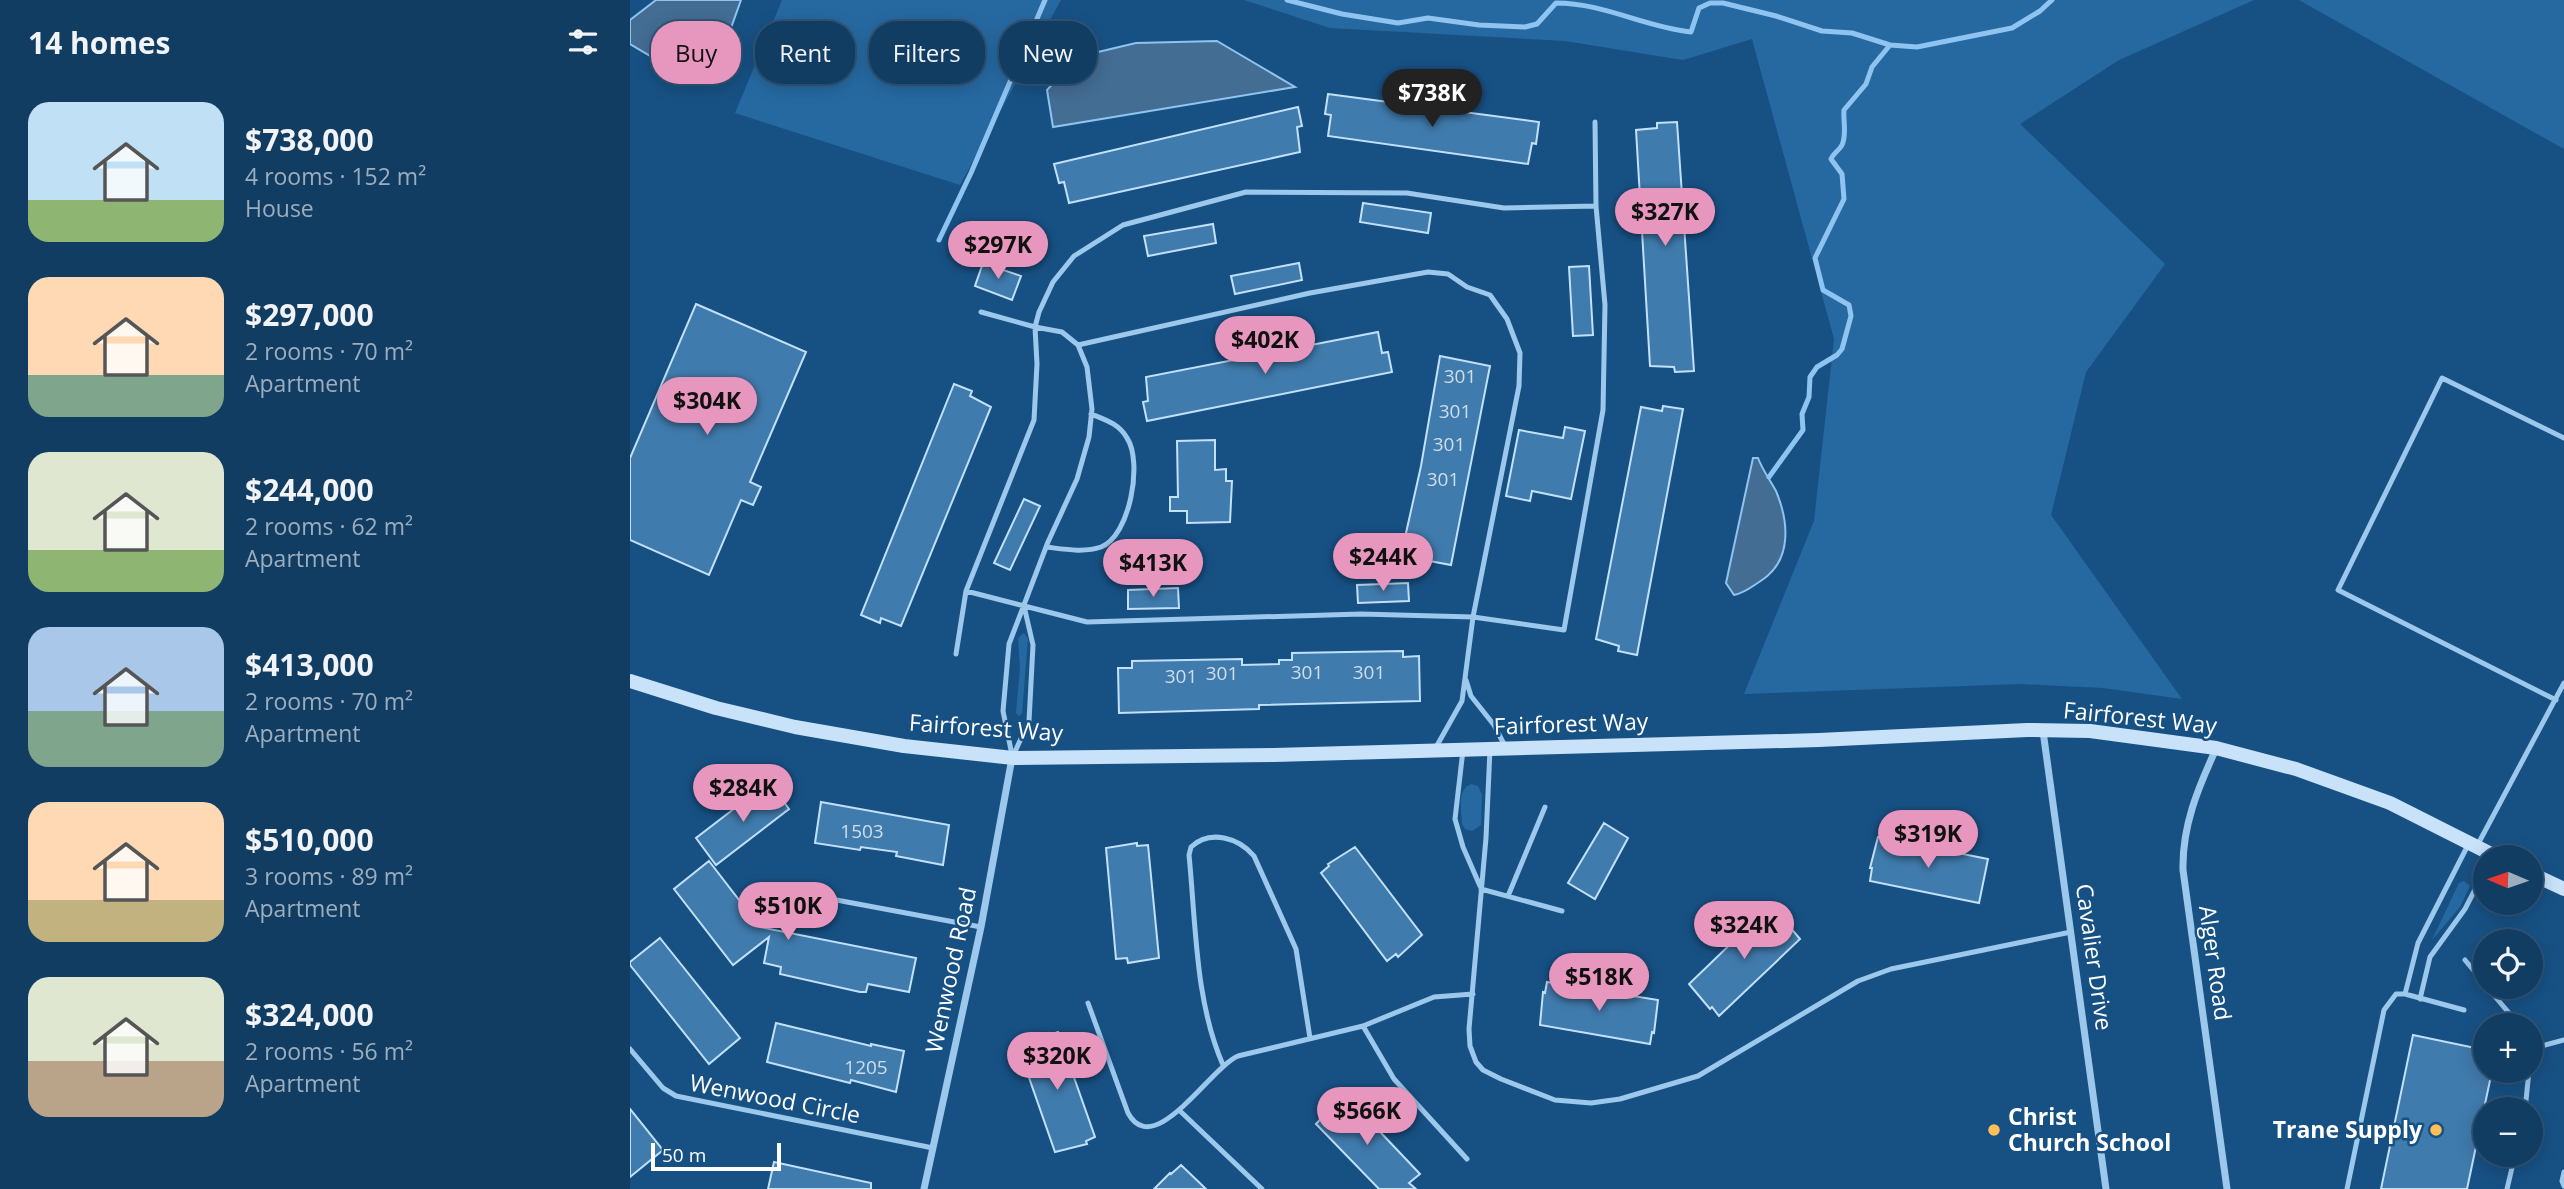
<!DOCTYPE html>
<html lang="en">
<head>
<meta charset="utf-8">
<style>
	body { margin:0; font-family:"Open Sans",sans-serif; background:#1e486c; color:#f1f3f6; height:100vh; display:flex; flex-direction:column; font-size:26px; white-space:nowrap }
	* { box-sizing:border-box; margin:0 }
	p { font-size:23px; color:#9caebe }
	.icon { flex:none; width:38px; height:38px; fill:none; stroke:currentColor; stroke-width:2; stroke-linecap:round; stroke-linejoin:round }
	.map { position:relative; flex:1; overflow:hidden }
	.sheet { display:flex; flex-direction:column; background:#113d63; width:630px }
	.sheet>* { flex:none }
	.hud { position:absolute; left:21px; top:21px; width:665px; height:63px; display:flex; gap:14px }
	.needle { width:46px; rotate:272deg }
	.controls { position:absolute; left:1843px; top:845px; display:grid; gap:14px }
	.controls a { display:grid; place-items:center; width:70px; height:70px; border-radius:50%; background:#113d63; box-shadow:0 4px 18px #0003,0 0 0 2px #305678; font-size:35px }
	.scale { position:absolute; left:21px; bottom:18px; width:130px; box-sizing:border-box; padding-left:7px; border:4px solid #fff; border-top:0; font-size:19px; line-height:24px; white-space:nowrap; color:#fff; -webkit-text-stroke:5px #175184; paint-order:stroke }
	.price { position:absolute; translate:-50% -60px; padding:0 16px; border-radius:24px; background:#e797bd; color:#111; font-size:23px; line-height:46px; filter:drop-shadow(0 2px 4px #0008) }
	.price::after { content:''; position:absolute; left:50%; top:42px; width:21px; height:16px; margin-left:-10px; background:inherit; clip-path:polygon(0 0,100% 0,50% 100%) }
	.price.selected { background:#222; color:#fff }
	ul { padding:0; list-style:none }
	li { display:flex; align-items:center; gap:21px; height:175px; padding:0 28px }
	li span { display:grid; place-items:center; flex:none; width:196px; height:140px; border-radius:21px; color:#555 }
	li>.icon { margin-inline-start:auto }
	span .icon { width:84px; height:84px; fill:#fffc; stroke-width:1 }
	li b { font-size:30px }
	h2 { display:flex; justify-content:space-between; align-items:center; height:84px; padding:0 28px; font-size:30px }
	.tag { padding:0 24px; border-radius:28px; background:#113d63; box-shadow:0 4px 18px #0003,0 0 0 2px #305678; font-size:24px; line-height:63px }
	.tag.selected { background:#e797bd; color:#111 }
	main { display:flex; flex:1; min-height:0 }
	.map>svg:first-child { display:block }
</style>
</head>
<body>
<main>
<section class="sheet">
<h2>14 homes<svg class="icon" aria-label="filters" viewBox="0 0 24 24"><path d="M4 7h16M4 17h16"/><circle cx="9" cy="7" r="2"/><circle cx="15" cy="17" r="2"/></svg></h2>
<ul>
<li><span style="background:linear-gradient(#bfe0f5 70%,#8fb573 0)"><svg class="icon" aria-label="home" viewBox="0 0 24 24"><path d="M3 11l9-7 9 7M6 9v11h12V9"/></svg></span><div><b>$738,000</b><p>4 rooms · 152 m²</p><p>House</p></div></li>
<li><span style="background:linear-gradient(#ffd9b3 70%,#7fa58c 0)"><svg class="icon" aria-label="home" viewBox="0 0 24 24"><path d="M3 11l9-7 9 7M6 9v11h12V9"/></svg></span><div><b>$297,000</b><p>2 rooms · 70 m²</p><p>Apartment</p></div></li>
<li><span style="background:linear-gradient(#dfe7d0 70%,#8fb573 0)"><svg class="icon" aria-label="home" viewBox="0 0 24 24"><path d="M3 11l9-7 9 7M6 9v11h12V9"/></svg></span><div><b>$244,000</b><p>2 rooms · 62 m²</p><p>Apartment</p></div></li>
<li><span style="background:linear-gradient(#a9c7e8 60%,#7fa58c 0)"><svg class="icon" aria-label="home" viewBox="0 0 24 24"><path d="M3 11l9-7 9 7M6 9v11h12V9"/></svg></span><div><b>$413,000</b><p>2 rooms · 70 m²</p><p>Apartment</p></div></li>
<li><span style="background:linear-gradient(#ffd9b3 70%,#c2b280 0)"><svg class="icon" aria-label="home" viewBox="0 0 24 24"><path d="M3 11l9-7 9 7M6 9v11h12V9"/></svg></span><div><b>$510,000</b><p>3 rooms · 89 m²</p><p>Apartment</p></div></li>
<li><span style="background:linear-gradient(#dfe7d0 60%,#b9a48a 0)"><svg class="icon" aria-label="home" viewBox="0 0 24 24"><path d="M3 11l9-7 9 7M6 9v11h12V9"/></svg></span><div><b>$324,000</b><p>2 rooms · 56 m²</p><p>Apartment</p></div></li>
</ul>
</section>
<div class="map">
<svg width="1934" height="1189" viewBox="0 0 1934 1189">
	<rect width="100%" height="100%" fill="#175184"/>
	<path fill="#2669a1" d="M 152,0 L 431,0 L 330,185 L 105,113 Z
		M 614,0 L 1624,0 L 1489,60 L 1390,124 L 1535,264 L 1456,372 L 1421,515 L 1552,699 L 1473,688 L 1389,684 L 1114,694 L 1184,521 L 1204,339 L 1122,39 L 1053,60 L 935,41 L 700,28 Z
		M 1669,0 L 1934,0 L 1934,149 Z
		M 394,633 L 398,639 L 392,713 L 389,716 L 386,713 L 390,668 L 388,638 Z
		M 841,784 L 848,786 L 852,795 L 851,825 L 842,831 L 835,829 L 832,824 C 832,811 826,790 841,784 Z
		M 1834,881 L 1840,886 L 1830,907 L 1802,940 L 1829,883 Z"/>
	<path fill="#436d93" stroke="#8ec4ef" stroke-width="2" d="M 26,0 L 111,0 L 83,78 L 73,83 L 66,83 L 0,44 L 0,20 Z
		M 587,41 L 665,87 L 423,127 L 417,90 L 447,57 L 506,43 Z
		M 1123,458 L 1128,458 C 1132,469 1140,480 1146,491 C 1159,522 1162,560 1132,580 C 1123,586 1115,593 1104,595 L 1096,583 Z"/>
	<g fill="none" stroke-linecap="round" stroke-linejoin="round">
		<path stroke="#8ec4ef" stroke-width="5" d="M 657,0 L 712,14 L 768,23 L 798,18 L 849,25 L 895,27 L 907,24 L 926,3 C 974,3 1014,27 1061,32 L 1069,8 L 1080,3 L 1093,3 L 1146,16 L 1192,31 L 1222,33 L 1260,45 L 1287,47 L 1382,28 L 1410,11 L 1422,0
			M 309,240 L 341,173 L 415,0
			M 1139,477 L 1173,430 L 1172,414 L 1179,397 L 1180,377 L 1187,367 L 1207,355 L 1212,349 L 1221,316 L 1219,305 L 1193,290 L 1185,258 L 1214,199 L 1212,174 L 1201,159 C 1204,152 1209,151 1212,145 C 1217,135 1213,121 1214,110 L 1236,84 L 1242,67 L 1260,45"/>
	</g>
	<path fill="#407bad" stroke="#c1e0f9" stroke-width="2" d="M 698,94 L 909,122 L 906,144 L 902,143 L 898,164 L 698,136 L 701,115 L 695,114 Z
		M 668,107 L 672,126 L 667,127 L 670,152 L 439,203 L 434,182 L 429,183 L 424,164 Z
		M 1047,122 L 1064,371 L 1045,372 L 1044,367 L 1020,366 L 1006,130 L 1027,128 L 1027,123 Z
		M 733,203 L 801,213 L 798,233 L 730,222 Z
		M 583,224 L 586,243 L 518,256 L 514,236 Z
		M 353,263 L 391,276 L 382,300 L 345,286 Z
		M 669,263 L 672,280 L 605,294 L 601,276 Z
		M 959,266 L 963,335 L 943,336 L 939,267 Z
		M 66,304 L 176,352 L 120,482 L 131,487 L 123,505 L 111,500 L 79,575 L 0,540 L 0,458 Z
		M 748,332 L 752,353 L 758,352 L 762,372 L 517,421 L 513,402 L 518,401 L 516,377 Z
		M 810,356 L 860,366 L 821,565 L 778,557 L 781,543 L 774,542 L 791,466 Z
		M 324,384 L 342,391 L 340,396 L 361,407 L 271,626 L 251,618 L 250,623 L 231,615 Z
		M 1033,406 L 1053,409 L 1007,655 L 988,651 L 989,646 L 966,639 L 1011,407 L 1032,411 Z
		M 935,427 L 955,431 L 941,499 L 902,491 L 900,501 L 876,496 L 889,430 L 933,438 Z
		M 585,440 L 585,470 L 596,469 L 596,481 L 602,481 L 600,522 L 557,523 L 557,511 L 540,511 L 540,497 L 548,497 L 547,441 Z
		M 394,499 L 410,506 L 380,570 L 364,563 Z
		M 778,583 L 779,601 L 728,603 L 727,585 Z
		M 548,588 L 549,608 L 498,609 L 498,590 Z
		M 773,651 L 773,657 L 789,656 L 790,701 L 629,705 L 629,709 L 489,713 L 488,668 L 502,668 L 502,661 L 612,659 L 612,665 L 649,664 L 649,660 L 662,660 L 662,653 Z
		M 139,782 L 159,809 L 86,865 L 66,838 Z
		M 191,802 L 319,825 L 313,865 L 266,856 L 267,852 L 231,847 L 230,850 L 185,843 Z
		M 974,823 L 998,838 L 965,899 L 938,883 Z
		M 1248,837 L 1358,859 L 1349,903 L 1240,881 L 1242,868 L 1240,868 Z
		M 507,843 L 507,846 L 518,845 L 529,958 L 498,963 L 497,958 L 486,959 L 476,848 Z
		M 725,847 L 792,935 L 768,957 L 766,954 L 757,961 L 691,873 L 699,866 L 698,864 Z
		M 79,861 L 130,927 L 286,958 L 279,992 L 238,984 L 236,992 L 230,992 L 150,974 L 151,967 L 134,963 L 139,937 L 103,965 L 44,889 Z
		M 1139,907 L 1147,915 L 1149,914 L 1170,939 L 1089,1016 L 1082,1007 L 1080,1009 L 1059,984 Z
		M 30,938 L 110,1038 L 79,1064 L 0,965 L 0,962 Z
		M 917,982 L 1028,1000 L 1024,1033 L 1022,1032 L 1020,1044 L 910,1025 L 913,992 L 915,993 Z
		M 146,1023 L 241,1046 L 241,1044 L 274,1051 L 266,1092 L 221,1080 L 220,1083 L 137,1062 Z
		M 428,1032 L 465,1137 L 456,1141 L 457,1144 L 425,1152 L 388,1046 L 419,1033 L 420,1035 Z
		M 1783,1035 L 1855,1050 L 1855,1071 L 1862,1071 L 1837,1189 L 1751,1189 Z
		M 716,1096 L 790,1174 L 779,1183 L 786,1189 L 749,1189 L 686,1124 L 706,1102 L 708,1103 Z
		M 0,1109 L 33,1150 L 0,1177 Z
		M 144,1162 L 241,1183 L 241,1189 L 138,1189 Z
		M 551,1165 L 576,1189 L 524,1189 L 540,1173 L 541,1174 Z"/>
	<g fill="none" stroke-linecap="round" stroke-linejoin="round">
		<path stroke="#9cc8ec" stroke-width="5" d="M 965,122 L 966,206
			M 351,312 L 405,327 L 432,332 L 448,345 L 457,367 L 462,409 L 459,437 L 447,479 L 418,542 L 379,644 L 373,711 L 382,755
			M 448,345 L 680,293 L 798,272 L 818,274 L 837,287 L 860,295 L 877,319 L 890,353 L 889,386 L 843,617 L 832,701 L 805,749
			M 416,547 C 433,549 454,553 471,547 C 500,536 513,462 497,438 C 489,424 476,420 461,414
			M 326,654 L 336,591 L 404,420 L 407,364 L 405,327 L 409,312 L 423,282 L 444,256 L 493,225 L 616,192 L 777,193 L 874,208 L 966,206 L 975,305 L 973,410 L 934,630 L 843,617 L 731,614 L 457,622 L 336,591
			M 836,680 L 841,696 L 864,725 L 875,746
			M 1926,700 L 1708,590 L 1812,378 L 1934,438
			M 860,749 L 856,838 L 839,1029 L 840,1046 L 846,1062 L 853,1070 L 871,1079 L 925,1100 L 961,1103 L 990,1099 L 1068,1076 L 1228,981 L 1261,969 L 1441,932
			M 833,750 L 825,819 L 833,847 L 850,886
			M 383,756 L 399,721 L 403,645 L 394,606
			M 1847,846 L 1934,683
			M 142,888 L 351,927
			M 851,889 L 932,911
			M 878,896 L 915,807
			M 1835,960 L 1855,984
			M 1857,987 L 1890,1026
			M 1775,994 L 1788,943 L 1838,845
			M 1790,999 L 1800,957 L 1835,909 L 1855,870
			M 458,1003 L 498,1113 C 524,1161 580,1068 608,1056 L 733,1026 L 804,997 L 843,994
			M 733,1026 L 764,1079 L 837,1159
			M 0,1049 L 33,1088 L 46,1096 L 303,1148
			M 1900,1049 L 1934,1040
			M 593,1065 C 565,1001 566,925 559,855 L 561,847 C 580,829 609,838 624,856 L 666,949 L 680,1038
			M 549,1110 L 632,1189
			M 1895,1110 L 1899,1071
			M 1934,1172 L 1932,1181 L 1934,1186
			M 1717,1189 L 1754,1010 L 1766,994 L 1775,994 L 1834,1010
			M 1877,1189 L 1885,1155"/>
		<path stroke="#9cc8ec" stroke-width="7" d="M 1413,731 L 1476,1189
			M 1586,749 C 1568,788 1552,826 1553,870 L 1597,1189
			M 294,1189 L 351,927 L 382,758"/>
		<path stroke="#c8e2f9" stroke-width="14" d="M 0,681 L 86,708 L 165,727 L 274,746 L 383,758 L 644,755 L 1189,740 L 1397,730 L 1460,731 L 1586,748 L 1666,769 L 1760,803 L 1869,858
			M 1900,873 L 1934,889"/>
	</g>
	<g fill="#ffbf57" stroke="#175184" stroke-width="2.5">
		<circle cx="1364" cy="1130" r="7"/>
		<circle cx="1806" cy="1130" r="7"/>
	</g>
	<g text-anchor="middle" stroke-width="5" stroke-linejoin="round" paint-order="stroke">
		<g font-size="19" fill="#cfdeea">
			<text x="830" y="383">301</text>
			<text x="825" y="418">301</text>
			<text x="819" y="451">301</text>
			<text x="813" y="486">301</text>
			<text x="677" y="679">301</text>
			<text x="739" y="679">301</text>
			<text x="592" y="680">301</text>
			<text x="551" y="683">301</text>
			<text x="232" y="838">1503</text>
			<text x="236" y="1074">1205</text>
		</g>
		<g font-size="23" fill="#fff" stroke="#175184">
			<text transform="translate(1510 718) rotate(6)" y="8">Fairforest Way</text>
			<text transform="translate(941 724) rotate(-2)" y="8">Fairforest Way</text>
			<text transform="translate(356 728) rotate(4)" y="8">Fairforest Way</text>
			<text transform="translate(1464 957) rotate(82)" y="8">Cavalier Drive</text>
			<text transform="translate(1585 963) rotate(82)" y="8">Alger Road</text>
			<text transform="translate(321 970) rotate(-78)" y="8">Wenwood Road</text>
			<text transform="translate(145 1099) rotate(11)" y="8">Wenwood Circle</text>
		</g>
		<g font-size="23" font-weight="bold" fill="#fff" stroke="#175184" text-anchor="start">
			<text x="1378" y="1125">Christ<tspan x="1378" dy="26">Church School</tspan></text>
			<text x="1792" y="1138" text-anchor="end">Trane Supply</text>
		</g>
	</g>
</svg>
<div class="controls">
<a><svg class="needle" viewBox="-14 -14 28 28"><path d="M0-13l5 13h-10z" fill="#e53935"/><path d="M0 13l5-13h-10z" fill="#9caebe"/></svg></a>
<a><svg class="icon" aria-label="locate" viewBox="0 0 24 24"><circle cx="12" cy="12" r="6"/><path d="M12 2v4M12 18v4M2 12h4M18 12h4"/></svg></a>
<a>+</a>
<a>−</a>
</div>
<div class="scale">50 m</div>
<b class="price selected" style="left:802px;top:129px">$738K</b>
<b class="price" style="left:1035px;top:248px">$327K</b>
<b class="price" style="left:368px;top:281px">$297K</b>
<b class="price" style="left:635px;top:376px">$402K</b>
<b class="price" style="left:77px;top:437px">$304K</b>
<b class="price" style="left:753px;top:593px">$244K</b>
<b class="price" style="left:523px;top:599px">$413K</b>
<b class="price" style="left:113px;top:824px">$284K</b>
<b class="price" style="left:1298px;top:870px">$319K</b>
<b class="price" style="left:158px;top:942px">$510K</b>
<b class="price" style="left:1114px;top:961px">$324K</b>
<b class="price" style="left:969px;top:1013px">$518K</b>
<b class="price" style="left:427px;top:1092px">$320K</b>
<b class="price" style="left:737px;top:1147px">$566K</b>
<div class="hud">
<a class="tag selected">Buy</a>
<a class="tag">Rent</a>
<a class="tag">Filters</a>
<a class="tag">New</a>
</div>
</div>
</main>
</body>
</html>
